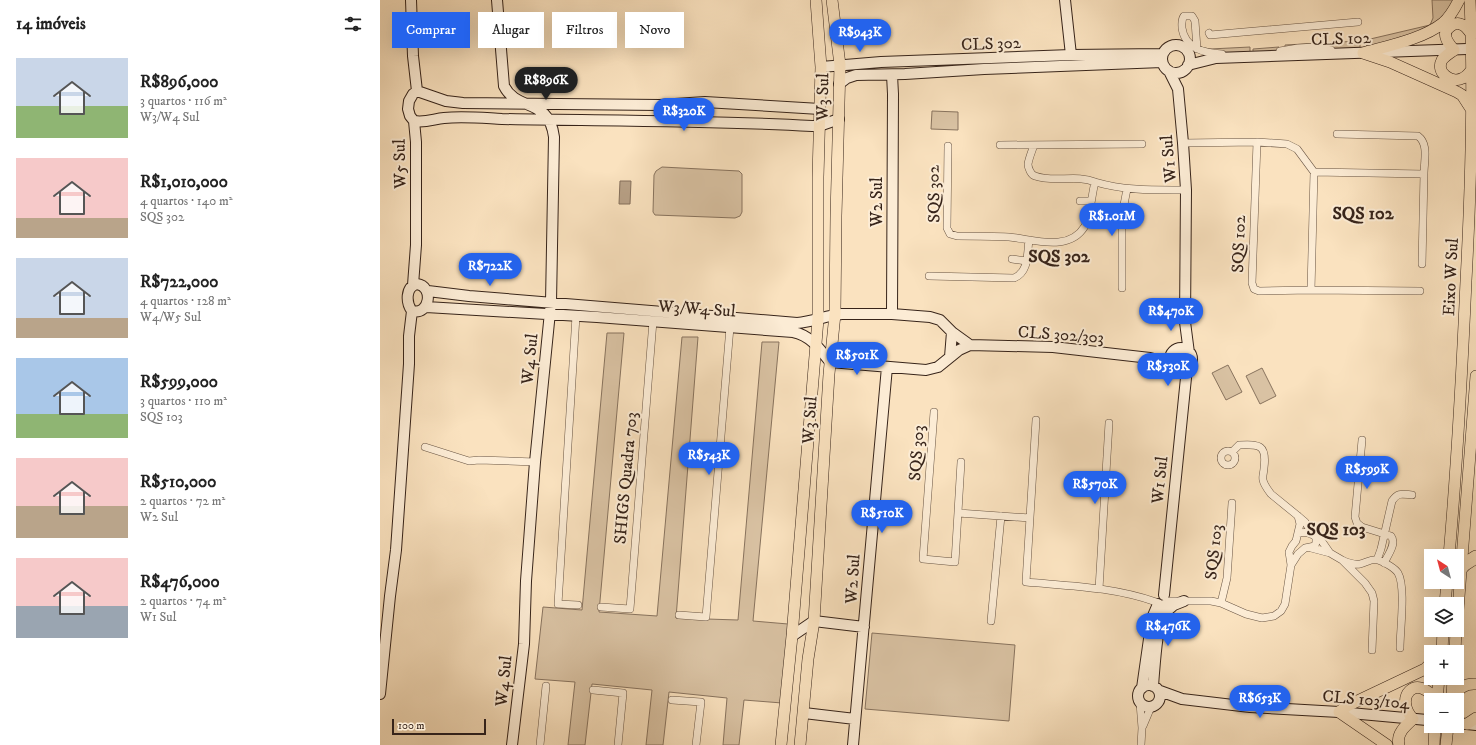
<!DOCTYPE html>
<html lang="pt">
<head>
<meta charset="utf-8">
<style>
	body { margin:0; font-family:"IM FELL DW Pica",serif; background:#f2f2f2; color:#222; height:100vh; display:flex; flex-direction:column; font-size:15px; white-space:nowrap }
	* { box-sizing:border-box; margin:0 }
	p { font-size:13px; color:#767676 }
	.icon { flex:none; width:22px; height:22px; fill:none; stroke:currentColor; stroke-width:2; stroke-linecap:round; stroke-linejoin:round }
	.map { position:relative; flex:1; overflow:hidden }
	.drawer { display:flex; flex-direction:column; background:#fff; width:380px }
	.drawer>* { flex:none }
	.banner { position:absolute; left:12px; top:12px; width:380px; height:36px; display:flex; gap:8px }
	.needle { width:26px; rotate:324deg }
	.tools { position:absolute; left:1044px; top:549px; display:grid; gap:8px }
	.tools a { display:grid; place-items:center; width:40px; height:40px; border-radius:0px; background:#fff; box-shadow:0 4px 16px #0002; font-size:20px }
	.scale { position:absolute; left:12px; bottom:10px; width:94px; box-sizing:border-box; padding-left:4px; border:2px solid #37241a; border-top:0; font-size:11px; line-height:14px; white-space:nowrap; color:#37241a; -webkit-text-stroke:3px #fcecd5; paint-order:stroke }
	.price { position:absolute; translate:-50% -34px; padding:0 9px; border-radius:14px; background:#2563eb; color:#fff; font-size:13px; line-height:26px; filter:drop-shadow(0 1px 2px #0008) }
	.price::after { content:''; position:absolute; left:50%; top:24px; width:12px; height:9px; margin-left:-6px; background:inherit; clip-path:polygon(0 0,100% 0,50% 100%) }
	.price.on { background:#222; color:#fff }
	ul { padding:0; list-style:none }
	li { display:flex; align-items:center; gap:12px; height:100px; padding:0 16px }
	li span { display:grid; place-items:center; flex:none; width:112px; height:80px; border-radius:0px; color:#555 }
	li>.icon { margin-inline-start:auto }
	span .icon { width:48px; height:48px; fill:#fffc; stroke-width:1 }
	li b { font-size:17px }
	h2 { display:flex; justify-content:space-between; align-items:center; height:48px; padding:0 16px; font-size:17px }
	.tag { padding:0 14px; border-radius:0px; background:#fff; box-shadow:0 4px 16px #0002; font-size:14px; line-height:36px }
	.tag.on { background:#2563eb; color:#fff }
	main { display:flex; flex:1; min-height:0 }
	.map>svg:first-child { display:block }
</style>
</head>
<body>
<main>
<section class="drawer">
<h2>14 imóveis<svg class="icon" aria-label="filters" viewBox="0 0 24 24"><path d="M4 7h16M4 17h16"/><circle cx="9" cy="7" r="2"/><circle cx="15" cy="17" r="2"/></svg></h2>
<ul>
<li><span style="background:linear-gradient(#c9d6e8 60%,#8fb573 0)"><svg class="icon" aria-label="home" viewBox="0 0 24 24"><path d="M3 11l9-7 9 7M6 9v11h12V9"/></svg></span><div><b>R$896,000</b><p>3 quartos · 116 m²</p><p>W3/W4 Sul</p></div></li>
<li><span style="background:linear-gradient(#f6c9c9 75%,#b9a48a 0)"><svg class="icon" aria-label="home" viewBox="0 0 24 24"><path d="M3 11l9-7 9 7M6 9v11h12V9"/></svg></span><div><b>R$1,010,000</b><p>4 quartos · 140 m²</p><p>SQS 302</p></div></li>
<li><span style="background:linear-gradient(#c9d6e8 75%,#b9a48a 0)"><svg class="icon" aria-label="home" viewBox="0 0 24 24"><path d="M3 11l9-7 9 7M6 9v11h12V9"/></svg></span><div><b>R$722,000</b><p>4 quartos · 128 m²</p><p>W4/W5 Sul</p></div></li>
<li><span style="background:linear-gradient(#a9c7e8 70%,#8fb573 0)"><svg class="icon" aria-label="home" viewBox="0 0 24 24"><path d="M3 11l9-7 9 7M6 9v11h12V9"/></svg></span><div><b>R$599,000</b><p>3 quartos · 110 m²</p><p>SQS 103</p></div></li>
<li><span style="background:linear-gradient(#f6c9c9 60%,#b9a48a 0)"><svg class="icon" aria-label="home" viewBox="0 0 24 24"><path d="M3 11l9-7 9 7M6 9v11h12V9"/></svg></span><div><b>R$510,000</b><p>2 quartos · 72 m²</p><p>W2 Sul</p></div></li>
<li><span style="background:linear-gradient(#f6c9c9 60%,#9aa5b1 0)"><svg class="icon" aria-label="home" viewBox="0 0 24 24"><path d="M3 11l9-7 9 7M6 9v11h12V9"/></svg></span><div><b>R$476,000</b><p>2 quartos · 74 m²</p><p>W1 Sul</p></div></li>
</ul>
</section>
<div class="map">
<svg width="1096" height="745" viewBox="0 0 1096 745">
	<rect width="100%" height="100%" fill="#fae2bf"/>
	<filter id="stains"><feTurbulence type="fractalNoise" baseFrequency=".005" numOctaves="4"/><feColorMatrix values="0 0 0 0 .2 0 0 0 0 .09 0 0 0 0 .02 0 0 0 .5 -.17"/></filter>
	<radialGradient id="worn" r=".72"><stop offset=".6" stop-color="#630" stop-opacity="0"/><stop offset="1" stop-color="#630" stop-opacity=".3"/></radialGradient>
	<path fill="#d9c2a3" stroke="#88735e" d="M 1052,0 L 1074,0 C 1070,6 1067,13 1062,18 C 1050,31 1004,42 987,47 L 986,40 L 1050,25 L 1053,18 Z
		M 980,41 L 980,48 L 905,50 L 905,45 Z
		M 819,47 L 830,49 L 870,47 L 870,52 L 840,53 Z
		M 899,47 L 899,51 L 873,52 L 873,49 Z
		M 552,111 L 578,112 L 578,130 L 551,129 Z
		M 282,167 L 359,171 L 362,174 L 362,212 L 360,216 L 355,218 L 275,215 L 273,212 L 274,175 L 276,171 Z
		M 227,333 L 244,333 L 219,612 L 277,616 L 302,337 L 318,337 L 296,618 L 358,620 L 382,342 L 399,342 L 373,621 L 408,624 L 402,703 L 364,700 L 359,745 L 343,745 L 347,698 L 289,692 L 283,745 L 266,745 L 272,690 L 212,684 L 205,745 L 188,745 L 195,682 L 155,679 L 163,607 L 202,610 Z
		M 848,365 L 862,392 L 846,400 L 832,373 Z
		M 882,368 L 896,396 L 880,404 L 866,376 Z
		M 492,633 L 635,645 L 629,721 L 485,709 Z"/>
	<path fill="#b8a187" stroke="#846f5b" d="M 240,181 L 251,181 L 250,204 L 239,204 Z"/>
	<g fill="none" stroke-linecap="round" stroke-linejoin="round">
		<g stroke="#685443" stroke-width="8">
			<path id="street" d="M 829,33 L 830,35 L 978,22
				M 817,49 L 815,21 L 812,16 L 804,16 C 801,20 802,24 802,28 C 805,49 825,53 842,54
				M 900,51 L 918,48 L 935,47 L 951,50
				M 957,134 L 1038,136 C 1049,144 1044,161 1044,174
				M 877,142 L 872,283 L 874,289 L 879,291 L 931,290 L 1040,291
				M 803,143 L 877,142 L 907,144 L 917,149 L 934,172 L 1044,174 L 1042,264
				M 620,145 L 762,144
				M 654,145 C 652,151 649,158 648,164 C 648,168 651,175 655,176 C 674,183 696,174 715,182
				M 568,146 L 567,228 L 570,234 L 577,236 C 594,236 611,236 629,237 C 653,239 689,253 705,226 C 710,217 712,193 715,182 C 746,191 774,190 806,190
				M 700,201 L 711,201
				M 632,259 L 646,261
				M 549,276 L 634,278 C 649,272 647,254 649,240
				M 742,288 L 742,215 L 747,189
				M 931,290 L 934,172
				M 196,316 L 178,604 L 198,605
				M 554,412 L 543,559 L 575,562 L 581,462
				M 656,420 L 646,582 C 690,586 734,587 776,602
				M 982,440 L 975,517 L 977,523 L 982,527 L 1011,536 C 1017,543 1008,555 1004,563
				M 45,447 L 89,461 L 99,460 L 155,462
				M841 458a7 7 0 1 1 14 0a7 7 0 1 1-14 0Z
				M 852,452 L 859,445 C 880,444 887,445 884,468 C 884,472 882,477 883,480 C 884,485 888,490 891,494 L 918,516 L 925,522 L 933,534
				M 578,513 L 650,518
				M 936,537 L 941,540 L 950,553
				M 931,548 L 950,553 L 962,560 L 985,583 L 992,593 L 994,601 L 992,650
				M 962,560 C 968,563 973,565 980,564 C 986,563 991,558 998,560 C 1004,562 1015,568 1018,573 C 1026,587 1020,630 1020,648
				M 997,560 L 1001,549 L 1012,501 C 1018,492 1022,494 1032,495
				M 911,565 L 918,554 L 925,548 L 935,546 L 936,542 L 936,537 C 930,532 925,532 918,533
				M 719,589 L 729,423
				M 787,601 L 831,601 L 841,603 L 847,578 L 852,503
				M 841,603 L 866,614 L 882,618 L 894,616 L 901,611 L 905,604 L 911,565 L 909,552 L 912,546 L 916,541 L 920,524 L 918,516
				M 221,607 L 250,609 L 273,321
				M 299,615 L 326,617 L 350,327
				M 611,621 L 621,516
				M 213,690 L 243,693 L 238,745
				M 292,700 L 321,702 L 316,745
				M 760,703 L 762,728 L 761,745
				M 763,726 L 771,707
				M 160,745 L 166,686"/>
		</g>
		<g stroke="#37241a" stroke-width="12">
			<path id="secondary" d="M 31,0 L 33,56 L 37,91
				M 117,0 L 124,86 C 137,112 169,97 174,137 L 171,302 L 155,462 L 146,581 L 144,644 L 132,745
				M 685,0 L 691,55
				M782 59a14 14 0 1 1 28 0a14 14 0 1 1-28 0Z
				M 808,65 L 836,58 L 1087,49
				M 441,67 L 501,62 L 691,55 L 782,54
				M 789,71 L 798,89 L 803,143 L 806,190 L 805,322 L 809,353
				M 459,84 L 467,78 L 476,75 L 525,74 L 604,69 L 782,62
				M 37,91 L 66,101 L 83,103 L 280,105 L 325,102 L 440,109
				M 34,121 C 45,123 54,119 64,118 C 83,116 103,118 122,119 C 225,121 328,120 432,126 L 439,126 L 459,119
				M 37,284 C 54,286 50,316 32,311 C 26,303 25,287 37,284 Z
				M 33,285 L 36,245 L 36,142 L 34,121 L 30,116 L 28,109 L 29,101 L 33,94 L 37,91
				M 48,291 L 89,296 L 417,323 C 433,322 447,315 462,314 L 512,314 L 550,317 L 560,320 L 572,332 L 590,345
				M 46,307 L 217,317 L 413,332 C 430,335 440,349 450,362 L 546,370 L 558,367 L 579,350 L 590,345 L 673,347 L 770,358 L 791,364
				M 512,314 L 513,94 L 512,75
				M790 359a11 11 0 1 1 22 0a11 11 0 1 1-22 0Z
				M 570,357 L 572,332
				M 784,595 L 807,368
				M 780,617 L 794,605 L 804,601
				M 412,636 L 434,621 L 484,627
				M758 696a11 11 0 1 1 22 0a11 11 0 1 1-22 0Z
				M 773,686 C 775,659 777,631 784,605
				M 762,688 L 772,618 L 778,604
				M 780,691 L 802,699 L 870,707 L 959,712 L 1047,720
				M 0,694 L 10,596 L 16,550 L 29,364 L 29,336 L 32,311
				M 424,713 L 475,719
				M 1077,723 L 1096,725
				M 473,745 L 507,367"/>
		</g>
		<g stroke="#37241a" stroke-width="12">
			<path id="primary" d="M 1092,35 C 1089,31 1086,25 1080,24 C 1077,23 1074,24 1071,26 C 1060,33 1068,43 1074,50 C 1070,53 1065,56 1062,60 C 1055,73 1072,84 1083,78 C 1087,76 1090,72 1092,69
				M 983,53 L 1010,62 L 1077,92 L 1082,95 L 1093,112
				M 983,53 C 1008,46 1043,39 1063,23 C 1070,17 1075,8 1079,0
				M 1069,556 C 1077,464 1082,373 1086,281 C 1091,187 1094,94 1090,0
				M 1065,604 L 1067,582
				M 1077,623 L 1096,376
				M 1062,652 L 1063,630
				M 1075,652 L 1076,630
				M 1072,697 L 1073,678
				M 1072,698 C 1079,689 1084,683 1096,684
				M 1057,700 L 1059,678
				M 1087,724 L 1096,718
				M 401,745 L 412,636 L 438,319 L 438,177 L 441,67 L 436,0
				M 420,745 L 428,659 L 434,621 L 449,374 L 455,314 L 456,216 L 460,65 L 452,0
				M 1007,745 L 959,712 L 967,706 L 1045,669 L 1051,663
				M 1019,745 C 1016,734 1025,726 1033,719 C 1013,697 1037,672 1055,700
				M 1054,745 L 1055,726
				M 1066,745 L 1068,726"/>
		</g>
		<g stroke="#37241a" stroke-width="14">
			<path id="highway" d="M 1081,568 L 1085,564 L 1096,557"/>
		</g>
		<use href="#street" stroke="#fcecd5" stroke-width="7"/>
		<use href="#secondary" stroke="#fcecd5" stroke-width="10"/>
		<use href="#primary" stroke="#fae2bf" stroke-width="11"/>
		<use href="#highway" stroke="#fae2bf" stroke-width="13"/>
	</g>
	<g text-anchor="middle" stroke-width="4" stroke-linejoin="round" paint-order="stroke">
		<g font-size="17" fill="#37241a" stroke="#fcecd5">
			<text transform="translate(961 38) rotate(-2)" y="6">CLS 102</text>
			<text transform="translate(611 43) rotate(-2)" y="6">CLS 302</text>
			<text transform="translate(442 97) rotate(-89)" y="6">W3 Sul</text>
			<text transform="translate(788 159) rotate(-95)" y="6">W1 Sul</text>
			<text transform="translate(19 164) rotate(-91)" y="6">W5 Sul</text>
			<text transform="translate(553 194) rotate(-91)" y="6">SQS 302</text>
			<text transform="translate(496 202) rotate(-90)" y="6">W2 Sul</text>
			<text transform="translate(858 244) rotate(-88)" y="6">SQS 102</text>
			<text transform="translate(1070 277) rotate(-87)" y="6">Eixo W Sul</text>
			<text transform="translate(317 308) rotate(4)" y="6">W3/W4 Sul</text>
			<text transform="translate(681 334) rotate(4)" y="6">CLS 302/303</text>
			<text transform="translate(149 359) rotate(-84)" y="6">W4 Sul</text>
			<text transform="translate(429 420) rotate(-86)" y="6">W3 Sul</text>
			<text transform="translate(536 453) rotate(-86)" y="6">SQS 303</text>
			<text transform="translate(245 478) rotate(-85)" y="6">SHIGS Quadra 703</text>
			<text transform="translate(779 480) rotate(-84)" y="6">W1 Sul</text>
			<text transform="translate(833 552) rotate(-84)" y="6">SQS 103</text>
			<text transform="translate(472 579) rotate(-86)" y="6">W2 Sul</text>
			<text transform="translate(123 681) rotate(-84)" y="6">W4 Sul</text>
			<text transform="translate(986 699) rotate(5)" y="6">CLS 103/104</text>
		</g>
		<g font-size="18" font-weight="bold" fill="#37241a" stroke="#fcecd5">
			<text x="983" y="219">SQS 102</text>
			<text x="679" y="262">SQS 302</text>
			<text x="956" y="535">SQS 103</text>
		</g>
	</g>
	<rect width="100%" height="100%" filter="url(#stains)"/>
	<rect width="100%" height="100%" fill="url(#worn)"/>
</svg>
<div class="tools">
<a><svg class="needle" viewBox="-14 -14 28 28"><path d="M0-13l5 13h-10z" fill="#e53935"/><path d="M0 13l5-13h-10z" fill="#767676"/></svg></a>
<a><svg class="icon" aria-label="layers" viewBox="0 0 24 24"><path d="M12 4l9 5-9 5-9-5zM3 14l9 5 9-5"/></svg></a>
<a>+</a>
<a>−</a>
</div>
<div class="scale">100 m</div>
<b class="price" style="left:480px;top:53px">R$943K</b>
<b class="price on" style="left:166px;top:101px">R$896K</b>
<b class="price" style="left:304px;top:132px">R$320K</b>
<b class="price" style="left:732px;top:237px">R$1.01M</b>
<b class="price" style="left:110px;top:287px">R$722K</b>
<b class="price" style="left:791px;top:332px">R$470K</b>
<b class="price" style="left:477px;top:376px">R$501K</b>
<b class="price" style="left:788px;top:387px">R$530K</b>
<b class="price" style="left:329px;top:476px">R$543K</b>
<b class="price" style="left:987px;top:490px">R$599K</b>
<b class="price" style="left:715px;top:505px">R$570K</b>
<b class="price" style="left:502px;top:534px">R$510K</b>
<b class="price" style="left:788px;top:647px">R$476K</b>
<b class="price" style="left:880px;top:719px">R$653K</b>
<div class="banner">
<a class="tag on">Comprar</a>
<a class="tag">Alugar</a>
<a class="tag">Filtros</a>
<a class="tag">Novo</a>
</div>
</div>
</main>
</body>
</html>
